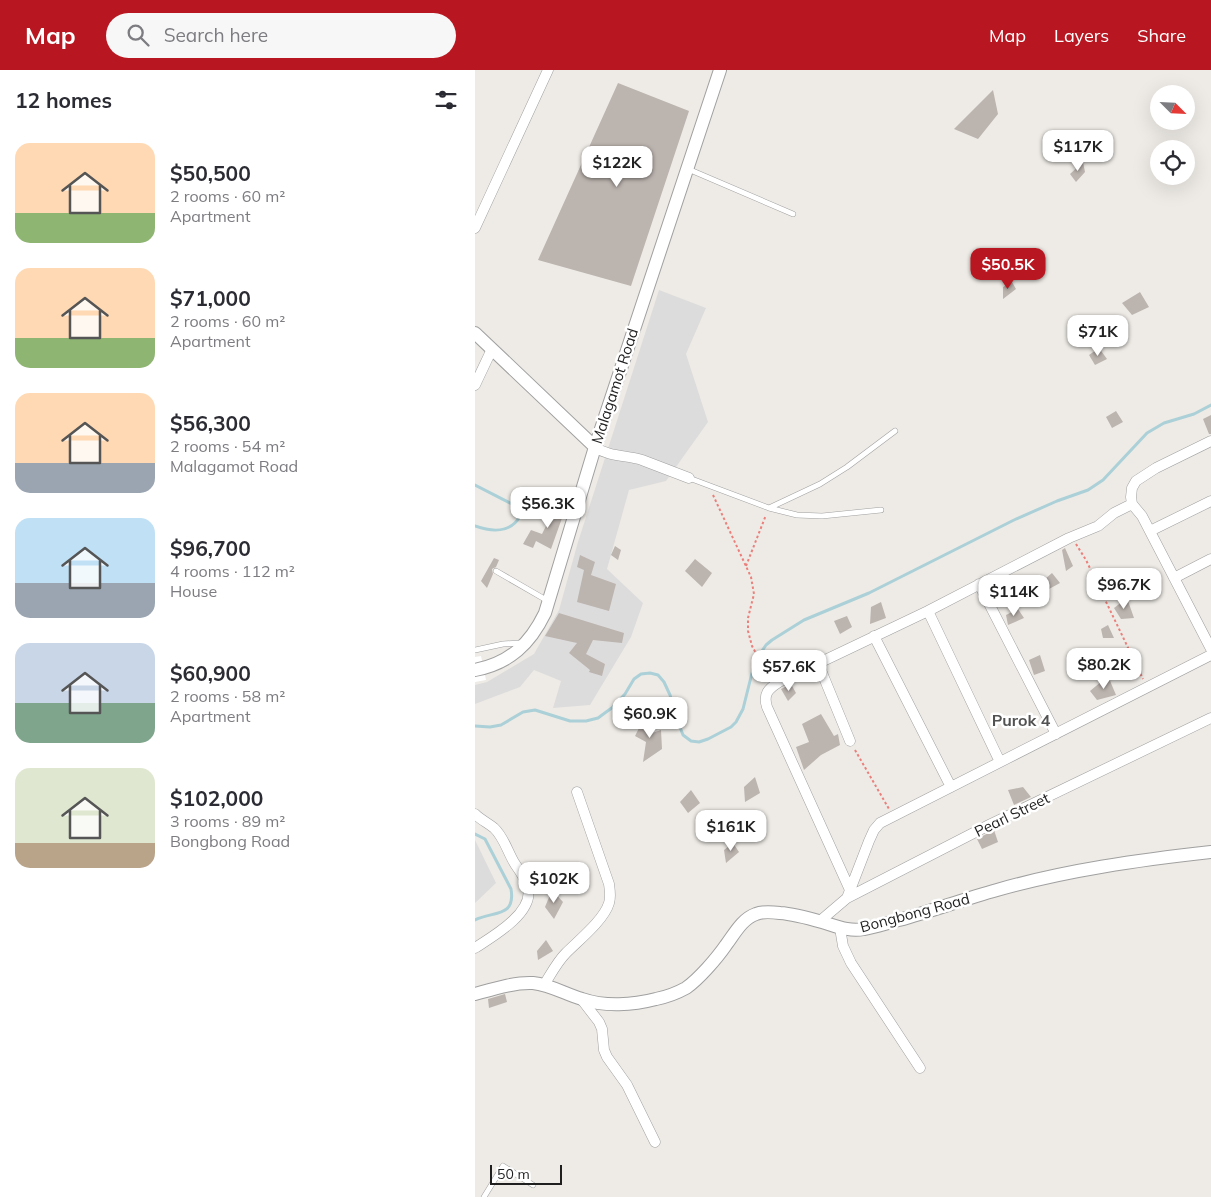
<!DOCTYPE html>
<html lang="en">
<head>
<meta charset="utf-8">
<style>
	body { margin:0; font-family:Mulish,sans-serif; background:#f7f7f7; color:#2b2b33; height:100vh; display:flex; flex-direction:column; font-size:19px; white-space:nowrap }
	* { box-sizing:border-box; margin:0 }
	p { font-size:16px; color:#7c7c81 }
	.icon { flex:none; width:28px; height:28px; fill:none; stroke:currentColor; stroke-width:2; stroke-linecap:round; stroke-linejoin:round }
	.map { position:relative; flex:1; overflow:hidden }
	.panel { display:flex; flex-direction:column; background:#fff; width:475px }
	.panel>* { flex:none }
	.needle { width:32px; rotate:114deg }
	.fabs { position:absolute; left:675px; top:15px; display:grid; gap:10px }
	.fabs a { display:grid; place-items:center; width:45px; height:45px; border-radius:50%; background:#fff; box-shadow:0 5px 20px #0002; font-size:25px }
	.scale { position:absolute; left:15px; bottom:12px; width:72px; box-sizing:border-box; padding-left:5px; border:2px solid #1f1f1f; border-top:0; font-size:14px; line-height:18px; white-space:nowrap; color:#1f1f1f; -webkit-text-stroke:4px #fff; paint-order:stroke }
	.price { position:absolute; translate:-50% -42px; padding:0 11px; border-radius:10px; background:#fff; color:#222; font-size:16px; line-height:32px; filter:drop-shadow(0 1px 2px #0008) }
	.price::after { content:''; position:absolute; left:50%; top:30px; width:15px; height:11px; margin-left:-8px; background:inherit; clip-path:polygon(0 0,100% 0,50% 100%) }
	.price.on { background:#b81620; color:#fff }
	ul { padding:0; list-style:none }
	li { display:flex; align-items:center; gap:15px; height:125px; padding:0 15px }
	li span { display:grid; place-items:center; flex:none; width:140px; height:100px; border-radius:15px; color:#555 }
	li>.icon { margin-inline-start:auto }
	span .icon { width:60px; height:60px; fill:#fffc; stroke-width:1 }
	li b { font-size:21px }
	h2 { display:flex; justify-content:space-between; align-items:center; height:60px; padding:0 15px; font-size:21px }
	header { display:flex; align-items:center; gap:30px; box-sizing:border-box; height:70px; padding:0 25px; background:#b81620; color:#fff }
	header strong { font-size:24px }
	nav { display:flex; gap:28px; margin-inline-start:auto; font-size:18px }
	.search { width:350px; height:45px; background:#f7f7f7; display:flex; align-items:center; gap:12px; box-sizing:border-box; padding:0 18px; border-radius:28px; color:#7c7c81; font-size:19px }
	main { display:flex; flex:1; min-height:0 }
	.map>svg:first-child { display:block }
</style>
</head>
<body>
<header>
<strong>Map</strong>
<div class="search"><svg class="icon" aria-label="search" viewBox="0 0 24 24"><circle cx="10" cy="10" r="6"/><path d="M15 15l6 6"/></svg>Search here</div>
<nav><a>Map</a><a>Layers</a><a>Share</a></nav>
</header>
<main>
<section class="panel">
<h2>12 homes<svg class="icon" aria-label="filters" viewBox="0 0 24 24"><path d="M4 7h16M4 17h16"/><circle cx="9" cy="7" r="2"/><circle cx="15" cy="17" r="2"/></svg></h2>
<ul>
<li><span style="background:linear-gradient(#ffd9b3 70%,#8fb573 0)"><svg class="icon" aria-label="home" viewBox="0 0 24 24"><path d="M3 11l9-7 9 7M6 9v11h12V9"/></svg></span><div><b>$50,500</b><p>2 rooms · 60 m²</p><p>Apartment</p></div></li>
<li><span style="background:linear-gradient(#ffd9b3 70%,#8fb573 0)"><svg class="icon" aria-label="home" viewBox="0 0 24 24"><path d="M3 11l9-7 9 7M6 9v11h12V9"/></svg></span><div><b>$71,000</b><p>2 rooms · 60 m²</p><p>Apartment</p></div></li>
<li><span style="background:linear-gradient(#ffd9b3 70%,#9aa5b1 0)"><svg class="icon" aria-label="home" viewBox="0 0 24 24"><path d="M3 11l9-7 9 7M6 9v11h12V9"/></svg></span><div><b>$56,300</b><p>2 rooms · 54 m²</p><p>Malagamot Road</p></div></li>
<li><span style="background:linear-gradient(#bfe0f5 65%,#9aa5b1 0)"><svg class="icon" aria-label="home" viewBox="0 0 24 24"><path d="M3 11l9-7 9 7M6 9v11h12V9"/></svg></span><div><b>$96,700</b><p>4 rooms · 112 m²</p><p>House</p></div></li>
<li><span style="background:linear-gradient(#c9d6e8 60%,#7fa58c 0)"><svg class="icon" aria-label="home" viewBox="0 0 24 24"><path d="M3 11l9-7 9 7M6 9v11h12V9"/></svg></span><div><b>$60,900</b><p>2 rooms · 58 m²</p><p>Apartment</p></div></li>
<li><span style="background:linear-gradient(#dfe7d0 75%,#b9a48a 0)"><svg class="icon" aria-label="home" viewBox="0 0 24 24"><path d="M3 11l9-7 9 7M6 9v11h12V9"/></svg></span><div><b>$102,000</b><p>3 rooms · 89 m²</p><p>Bongbong Road</p></div></li>
</ul>
</section>
<div class="map">
<svg width="736" height="1127" viewBox="0 0 736 1127">
	<rect width="100%" height="100%" fill="#eeebe6"/>
	<path fill="#dddcdc" d="M 184,220 L 231,238 L 211,284 L 233,352 L 191,411 L 154,420 L 132,499 L 168,533 L 156,567 L 115,635 L 78,638 L 86,611 L 59,600 L 45,617 L 0,634 L 0,615 L 12,612 L 59,584 L 84,540 L 103,472 Z
		M 0,770 L 21,813 L 0,833 Z"/>
	<path fill="#fff" d="M 6,586 L 11,610 L 0,612 L 0,587 Z"/>
	<g fill="none" stroke-linecap="round" stroke-linejoin="round">
		<path stroke="#abd0d7" stroke-width="3" d="M 0,415 L 37,434 L 44,439 L 45,446 C 36,463 17,462 0,456
			M 0,656 L 15,657 L 26,655 L 48,642 L 60,640 L 95,651 L 111,651 L 123,648 L 138,637 L 150,624 L 159,609 L 166,604 L 175,603 L 183,605 L 189,612 L 195,625 L 203,652 L 208,665 L 216,671 L 224,672 L 233,669 L 256,657 L 261,652 L 268,639 L 278,599 L 283,587 L 291,575 L 297,570 L 329,550 L 394,523 L 539,450 L 582,431 L 613,420 L 628,410 L 672,363 L 689,353 L 719,344 L 736,335
			M 0,764 L 10,769 L 36,819 C 41,848 17,841 0,850"/>
	</g>
	<path fill="#bcb4af" d="M 143,13 L 214,41 L 156,216 L 63,190 Z
		M 518,20 L 523,44 L 503,69 L 479,59 Z
		M 608,92 L 610,102 L 601,112 L 595,104 Z
		M 537,212 L 541,219 L 528,229 L 528,217 Z
		M 665,222 L 674,237 L 657,245 L 647,233 Z
		M 624,278 L 632,289 L 620,295 L 614,285 Z
		M 641,341 L 648,352 L 637,358 L 631,347 Z
		M 736,345 L 736,364 L 734,364 L 728,349 Z
		M 84,430 L 92,434 L 76,479 L 61,471 L 58,478 L 48,474 L 56,460 L 67,464 Z
		M 140,476 L 146,480 L 143,490 L 136,485 Z
		M 590,478 L 598,496 L 591,501 L 587,480 Z
		M 105,485 L 120,492 L 116,505 L 141,514 L 134,541 L 102,532 L 109,500 L 102,497 Z
		M 19,488 L 24,490 L 21,497 L 17,499 L 18,504 L 12,518 L 6,511 Z
		M 220,489 L 237,503 L 227,517 L 210,501 Z
		M 577,503 L 585,513 L 574,519 L 570,509 Z
		M 652,528 L 659,548 L 646,549 L 639,538 Z
		M 406,532 L 411,548 L 395,554 L 396,537 Z
		M 543,539 L 549,548 L 533,555 L 531,545 Z
		M 84,543 L 149,563 L 147,573 L 118,570 L 111,584 L 130,594 L 127,606 L 114,602 L 115,600 L 94,583 L 102,573 L 70,566 Z
		M 372,546 L 377,557 L 365,564 L 359,551 Z
		M 633,555 L 639,568 L 628,568 L 626,559 Z
		M 565,585 L 570,601 L 559,605 L 554,590 Z
		M 633,606 L 641,625 L 622,630 L 615,621 Z
		M 316,614 L 321,623 L 313,631 L 306,619 Z
		M 346,644 L 359,666 L 363,664 L 365,675 L 346,685 L 329,700 L 321,677 L 334,672 L 327,654 Z
		M 167,652 L 179,653 L 177,663 L 186,660 L 187,679 L 168,692 L 171,672 L 160,666 Z
		M 280,707 L 285,723 L 270,732 L 269,717 Z
		M 548,717 L 556,727 L 539,735 L 533,720 Z
		M 216,720 L 225,733 L 213,743 L 205,732 Z
		M 519,760 L 523,772 L 507,779 L 502,769 Z
		M 258,773 L 264,782 L 251,793 L 249,780 Z
		M 77,820 L 88,832 L 79,849 L 70,837 Z
		M 71,870 L 78,881 L 63,890 L 62,881 Z
		M 30,924 L 32,932 L 14,938 L 13,929 Z"/>
	<g fill="none" stroke-linecap="round" stroke-linejoin="round">
		<g stroke="#a0a0a0" stroke-width="6">
			<path id="service" d="M 213,99 L 318,144
				M 214,408 L 294,438 L 322,445 L 347,446 L 406,440
				M 294,438 L 345,414 L 372,397 L 420,361
				M 21,501 L 73,531
				M 0,580 L 28,574 L 46,573
				M 9,1127 L 28,1096 L 58,1115"/>
		</g>
		<g stroke="#a0a0a0" stroke-width="11">
			<path id="minor" d="M 0,158 L 73,0
				M 0,315 L 17,279
				M 736,371 L 681,398 L 661,411 L 657,418 L 656,427 L 657,434 L 667,446 L 736,579
				M 120,377 C 134,387 151,385 167,390 L 214,408
				M 675,461 L 736,431
				M 699,508 L 736,489
				M 504,514 L 581,664
				M 453,541 L 525,692
				M 399,566 L 476,717
				M 343,593 L 375,671
				M 0,744 C 6,750 13,753 19,758 C 29,767 33,783 40,794 C 45,801 51,810 53,818 C 59,843 17,867 0,878
				M 375,820 L 292,637 C 288,624 293,619 304,612 L 453,541 L 594,468 L 623,456 L 639,443 L 657,434
				M 372,828 L 394,771 L 399,760 L 405,753 L 736,585
				M 345,851 L 372,828 L 516,754 L 736,648
				M 365,858 L 368,876 L 376,893 L 445,998
				M 69,915 C 76,904 82,892 91,883 C 104,870 129,850 134,833 C 136,827 135,821 134,814 L 102,722
				M 107,930 L 124,952 L 127,959 L 129,980 L 132,987 L 152,1015 L 180,1072"/>
		</g>
		<g stroke="#a0a0a0" stroke-width="14">
			<path id="tertiary" d="M 0,263 L 120,377
				M 0,600 C 35,593 55,574 70,543 L 120,377 L 245,0
				M 0,924 C 18,919 40,912 58,913 C 76,915 90,924 107,929 C 130,937 158,935 181,929 C 191,927 202,923 211,918 C 224,909 242,888 251,875 C 260,863 267,849 281,844 C 288,841 297,842 305,843 C 319,844 333,848 347,852 C 361,856 374,862 389,859 C 401,857 412,853 424,850 C 457,841 489,829 522,820 C 592,800 664,790 736,782"/>
		</g>
		<path stroke="#eb7f7b" stroke-width="2" stroke-dasharray="2.5 2.5" stroke-linecap="butt" d="M 238,425 L 276,507 L 279,524 L 273,548 L 273,561 L 277,576 L 283,587 L 299,605
			M 601,474 L 611,490 L 668,609
			M 271,496 L 291,445
			M 380,680 L 414,739"/>
		<use href="#service" stroke="#fff" stroke-width="5"/>
		<use href="#minor" stroke="#fff" stroke-width="10"/>
		<use href="#tertiary" stroke="#fff" stroke-width="12"/>
	</g>
	<g text-anchor="middle" stroke-width="5" stroke-linejoin="round" paint-order="stroke">
		<g font-size="15" fill="#1f1f1f" stroke="#fff">
			<text transform="translate(140 316) rotate(-72)" y="5">Malagamot Road</text>
			<text transform="translate(537 745) rotate(-26)" y="5">Pearl Street</text>
			<text transform="translate(440 843) rotate(-15)" y="5">Bongbong Road</text>
		</g>
		<g font-size="16" font-weight="bold" fill="#525252" stroke="#fff">
			<text x="546" y="656">Purok 4</text>
		</g>
	</g>
</svg>
<div class="fabs">
<a><svg class="needle" viewBox="-14 -14 28 28"><path d="M0-13l5 13h-10z" fill="#e53935"/><path d="M0 13l5-13h-10z" fill="#7c7c81"/></svg></a>
<a><svg class="icon" aria-label="locate" viewBox="0 0 24 24"><circle cx="12" cy="12" r="6"/><path d="M12 2v4M12 18v4M2 12h4M18 12h4"/></svg></a>
</div>
<div class="scale">50 m</div>
<b class="price" style="left:603px;top:102px">$117K</b>
<b class="price" style="left:142px;top:118px">$122K</b>
<b class="price on" style="left:533px;top:220px">$50.5K</b>
<b class="price" style="left:623px;top:287px">$71K</b>
<b class="price" style="left:73px;top:459px">$56.3K</b>
<b class="price" style="left:649px;top:540px">$96.7K</b>
<b class="price" style="left:539px;top:547px">$114K</b>
<b class="price" style="left:629px;top:620px">$80.2K</b>
<b class="price" style="left:314px;top:622px">$57.6K</b>
<b class="price" style="left:175px;top:669px">$60.9K</b>
<b class="price" style="left:256px;top:782px">$161K</b>
<b class="price" style="left:79px;top:834px">$102K</b>
</div>
</main>
</body>
</html>
